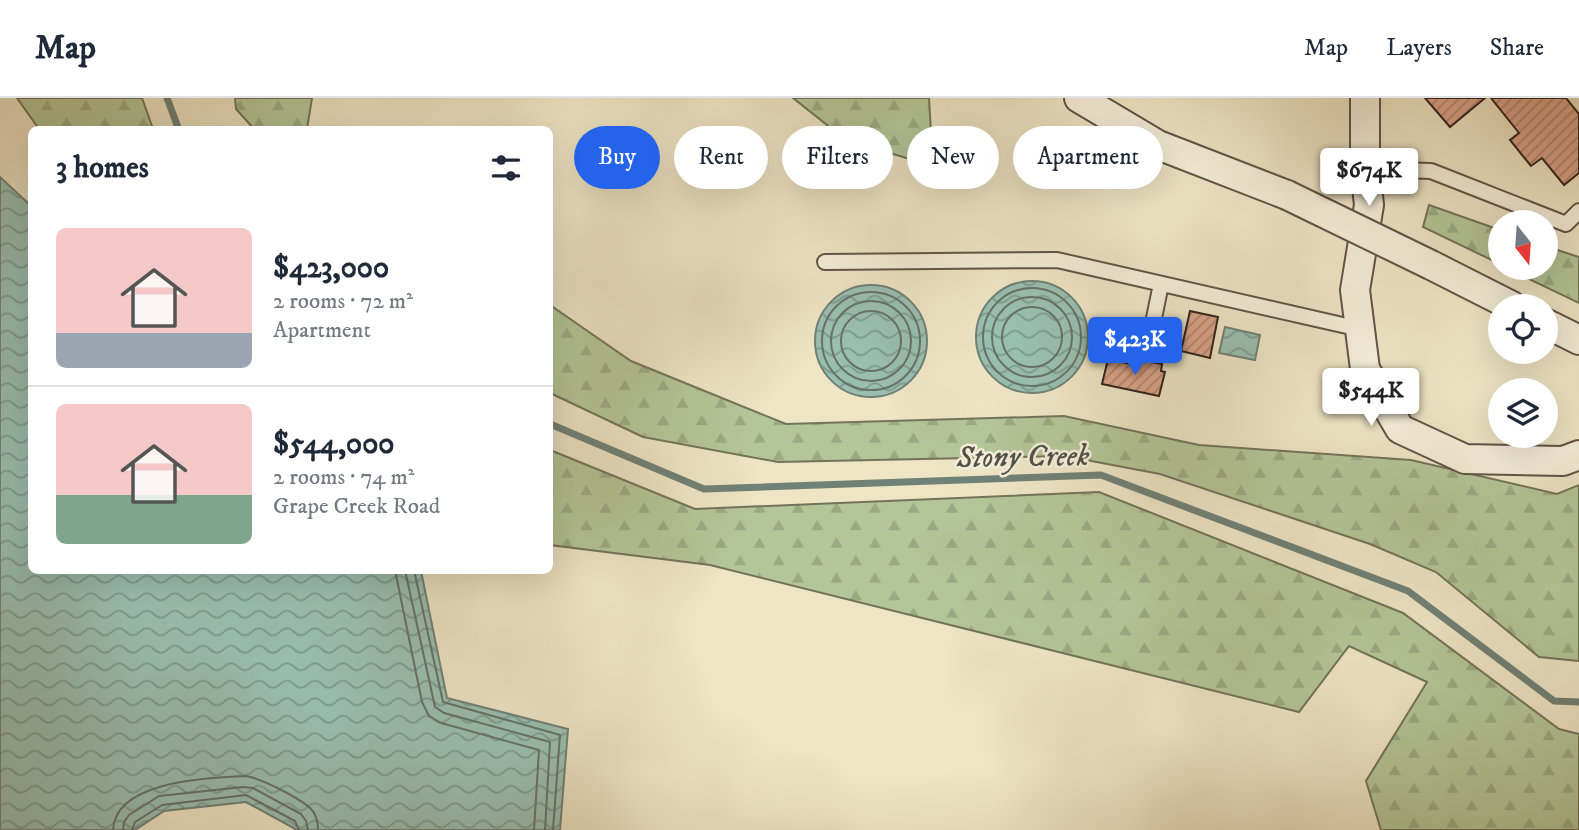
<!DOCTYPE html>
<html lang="en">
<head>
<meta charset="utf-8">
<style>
	body { margin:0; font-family:"IM FELL DW Pica",serif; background:#f6f6f7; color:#1f2937; height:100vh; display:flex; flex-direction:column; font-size:26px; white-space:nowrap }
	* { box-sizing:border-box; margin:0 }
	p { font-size:23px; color:#747a83 }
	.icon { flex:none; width:38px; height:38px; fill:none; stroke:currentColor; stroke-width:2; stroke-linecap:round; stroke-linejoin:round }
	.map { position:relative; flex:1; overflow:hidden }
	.side { position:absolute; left:28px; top:28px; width:525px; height:448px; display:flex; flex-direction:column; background:#fff; border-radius:10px; box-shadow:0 7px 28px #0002 }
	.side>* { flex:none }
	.top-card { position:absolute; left:574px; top:28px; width:665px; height:63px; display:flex; gap:14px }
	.needle { width:46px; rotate:163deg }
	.buttons { position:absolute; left:1488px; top:112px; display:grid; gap:14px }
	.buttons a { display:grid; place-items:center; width:70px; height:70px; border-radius:50%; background:#fff; box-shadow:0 7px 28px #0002; font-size:35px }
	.price { position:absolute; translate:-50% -60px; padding:0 16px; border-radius:7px; background:#fff; color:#222; font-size:23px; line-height:46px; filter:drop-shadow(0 2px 4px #0008) }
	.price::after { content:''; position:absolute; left:50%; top:42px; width:21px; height:16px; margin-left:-10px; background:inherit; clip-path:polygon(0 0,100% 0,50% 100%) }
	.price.current { background:#2563eb; color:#fff }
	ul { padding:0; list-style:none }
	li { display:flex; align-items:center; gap:21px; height:175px; padding:0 28px }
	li+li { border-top:2px solid #e0e1e3 }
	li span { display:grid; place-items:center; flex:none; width:196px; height:140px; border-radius:10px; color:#555 }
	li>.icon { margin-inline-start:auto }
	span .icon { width:84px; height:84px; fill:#fffc; stroke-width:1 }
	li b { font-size:30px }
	h2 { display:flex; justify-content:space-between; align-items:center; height:84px; padding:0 28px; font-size:30px }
	.pill { padding:0 24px; border-radius:32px; background:#fff; box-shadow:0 7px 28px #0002; font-size:24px; line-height:63px }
	.pill.current { background:#2563eb; color:#fff }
	header { display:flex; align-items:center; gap:42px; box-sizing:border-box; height:98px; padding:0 35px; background:#fff; border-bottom:2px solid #e0e1e3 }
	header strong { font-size:33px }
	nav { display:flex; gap:38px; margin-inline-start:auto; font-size:24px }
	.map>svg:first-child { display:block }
</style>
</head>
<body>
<header>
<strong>Map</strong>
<nav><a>Map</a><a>Layers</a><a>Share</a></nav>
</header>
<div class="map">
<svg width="1579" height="732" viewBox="0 0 1579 732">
	<defs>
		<pattern id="forest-firs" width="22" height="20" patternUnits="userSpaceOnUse" patternTransform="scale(1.75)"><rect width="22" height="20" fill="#b4c698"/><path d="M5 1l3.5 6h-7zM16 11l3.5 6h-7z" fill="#9baa83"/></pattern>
		<pattern id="water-waves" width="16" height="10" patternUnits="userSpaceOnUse" patternTransform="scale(1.75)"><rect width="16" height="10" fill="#99bfb1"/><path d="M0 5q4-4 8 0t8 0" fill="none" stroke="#7d9b8f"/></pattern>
		<pattern id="building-hatch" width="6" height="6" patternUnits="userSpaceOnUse" patternTransform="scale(1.75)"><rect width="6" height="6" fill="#d9a288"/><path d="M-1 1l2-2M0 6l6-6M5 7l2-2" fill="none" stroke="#b1846f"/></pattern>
	</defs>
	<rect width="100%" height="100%" fill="#eee5c5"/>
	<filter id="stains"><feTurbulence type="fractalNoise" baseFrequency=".00286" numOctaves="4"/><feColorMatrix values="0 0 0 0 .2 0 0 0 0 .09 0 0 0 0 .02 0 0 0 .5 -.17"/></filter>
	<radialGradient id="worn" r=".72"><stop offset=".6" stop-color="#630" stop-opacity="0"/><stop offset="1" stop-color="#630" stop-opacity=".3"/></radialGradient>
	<path fill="url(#forest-firs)" stroke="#73745b" stroke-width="2" d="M 17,0 L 142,0 L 153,31 L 39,31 Z
		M 235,0 L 312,0 L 307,31 L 254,31 L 236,11 Z
		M 793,0 L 929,0 L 933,68 L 846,42 Z
		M 1429,107 L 1500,132 L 1500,166 L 1423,129 Z
		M 1545,148 L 1579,159 L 1579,205 L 1506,170 L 1545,170 Z
		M 550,207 L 631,263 L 786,326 L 1064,318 L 1199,347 L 1411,362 L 1557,396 L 1579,387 L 1579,563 L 1539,559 L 1436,474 L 1370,446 L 1160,376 L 1065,358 L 778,364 L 643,339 L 550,295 Z
		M 550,352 L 695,411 L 1099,394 L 1403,515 L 1559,631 L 1579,636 L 1579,732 L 1381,732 L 1366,683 L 1427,584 L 1349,548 L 1299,614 L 710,467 L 550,447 Z"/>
	<path fill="url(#water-waves)" stroke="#708176" stroke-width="2" d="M 0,79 L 31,108 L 32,472 L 421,473 L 447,600 L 568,631 L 560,732 L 297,732 L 246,704 L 164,713 L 135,732 L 0,732 Z
		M976 239a56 56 0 1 1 112 0a56 56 0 1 1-112 0Z
		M815 243a56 56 0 1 1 112 0a56 56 0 1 1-112 0Z
		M 1225,229 L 1260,237 L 1255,262 L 1219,255 Z"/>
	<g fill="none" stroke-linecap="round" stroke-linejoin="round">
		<path stroke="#667168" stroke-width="2" d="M983 239a49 49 0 1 1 98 0a49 49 0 1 1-98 0Z
			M822 243a49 49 0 1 1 98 0a49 49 0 1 1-98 0Z
			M992 239a40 40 0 1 1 80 0a40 40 0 1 1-80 0Z
			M831 243a40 40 0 1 1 80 0a40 40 0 1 1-80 0Z
			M1002 239a30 30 0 1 1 60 0a30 30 0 1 1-60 0Z
			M841 243a30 30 0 1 1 60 0a30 30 0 1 1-60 0Z
			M 395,472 L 422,604 L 429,618 L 441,625 L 539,652 L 534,732
			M 405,472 L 435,609 L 444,615 L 550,644 L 545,732
			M 414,472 L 443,604 L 560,637 L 553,732
			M 113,732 C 115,682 210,680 246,678 C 261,680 301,701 311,711 C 317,717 318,724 318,732
			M 123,732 L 124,724 L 129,717 L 159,698 L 243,689 L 253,690 L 301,716 L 306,723 L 308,732
			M 132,732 L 135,724 L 162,707 L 246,697 L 295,723 L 299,732"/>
		<path stroke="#708176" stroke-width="7" d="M 167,0 L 179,32
			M 550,326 L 704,391 L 1101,377 L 1408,493 L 1554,603 L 1579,604"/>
	</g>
	<path fill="url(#building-hatch)" stroke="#32231e" stroke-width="2" d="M 1425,0 L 1485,0 L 1450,29 Z
		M 1491,0 L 1566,0 L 1579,16 L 1579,75 L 1564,87 L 1542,60 L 1531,68 L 1510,42 L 1519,35 Z
		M 1190,213 L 1218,219 L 1210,260 L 1181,253 Z
		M 1108,261 L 1140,268 L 1141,262 L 1162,266 L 1161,273 L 1165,274 L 1159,298 L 1102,286 Z"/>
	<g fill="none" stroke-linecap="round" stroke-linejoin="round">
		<g stroke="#615448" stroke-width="18">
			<path id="lane" d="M 1365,71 L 1431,73 L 1566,126 L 1579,113
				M 825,164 L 1057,162 L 1360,231
				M 1152,230 L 1161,186"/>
		</g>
		<g stroke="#615448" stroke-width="32">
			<path id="street" d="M 1079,0 L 1158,47 L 1287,97
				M 1365,0 L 1365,71 L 1369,107 L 1355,192 L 1365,271 L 1400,331 L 1465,361 L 1563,363 L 1579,357
				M 1431,167 L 1512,208
				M 1545,225 L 1579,242"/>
		</g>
		<use href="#lane" stroke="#f4eed9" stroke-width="14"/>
		<use href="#street" stroke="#f4eed9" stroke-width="28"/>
		<g stroke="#615448" stroke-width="32" stroke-linecap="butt">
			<path id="street-bridge" d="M 1287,97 L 1431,167"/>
		</g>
		<use href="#street-bridge" stroke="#f4eed9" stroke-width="28"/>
	</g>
	<g text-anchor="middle" stroke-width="5" stroke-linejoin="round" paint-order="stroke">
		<g font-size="30" font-style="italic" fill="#51524a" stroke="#f4eed9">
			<text transform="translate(1023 358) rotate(-1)" y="10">Stony Creek</text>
		</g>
	</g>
	<rect width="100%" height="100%" filter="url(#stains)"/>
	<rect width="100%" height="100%" fill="url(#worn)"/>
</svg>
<div class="buttons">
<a><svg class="needle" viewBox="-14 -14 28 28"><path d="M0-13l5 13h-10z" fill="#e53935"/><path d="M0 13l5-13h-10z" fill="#747a83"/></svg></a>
<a><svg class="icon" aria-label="locate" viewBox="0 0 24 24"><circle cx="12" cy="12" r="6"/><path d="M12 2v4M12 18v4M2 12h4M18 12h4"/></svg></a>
<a><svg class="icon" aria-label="layers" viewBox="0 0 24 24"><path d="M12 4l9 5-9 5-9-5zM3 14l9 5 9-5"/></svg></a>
</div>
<b class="price" style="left:1369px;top:110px">$674K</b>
<b class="price current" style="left:1135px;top:279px">$423K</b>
<b class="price" style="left:1371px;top:330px">$544K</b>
<div class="top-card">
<a class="pill current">Buy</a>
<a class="pill">Rent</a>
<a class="pill">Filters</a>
<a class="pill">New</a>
<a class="pill">Apartment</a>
</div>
<section class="side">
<h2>3 homes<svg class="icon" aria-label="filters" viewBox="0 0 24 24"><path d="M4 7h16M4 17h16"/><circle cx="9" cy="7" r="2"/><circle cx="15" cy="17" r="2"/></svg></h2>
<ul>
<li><span style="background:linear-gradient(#f6c9c9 75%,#9aa5b1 0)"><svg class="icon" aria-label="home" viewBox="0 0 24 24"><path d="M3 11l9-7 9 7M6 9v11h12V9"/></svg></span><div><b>$423,000</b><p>2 rooms · 72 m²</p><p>Apartment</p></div></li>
<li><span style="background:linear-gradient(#f6c9c9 65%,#7fa58c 0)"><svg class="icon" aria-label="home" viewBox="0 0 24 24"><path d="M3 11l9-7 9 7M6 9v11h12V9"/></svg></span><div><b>$544,000</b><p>2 rooms · 74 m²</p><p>Grape Creek Road</p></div></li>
</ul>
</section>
</div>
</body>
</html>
